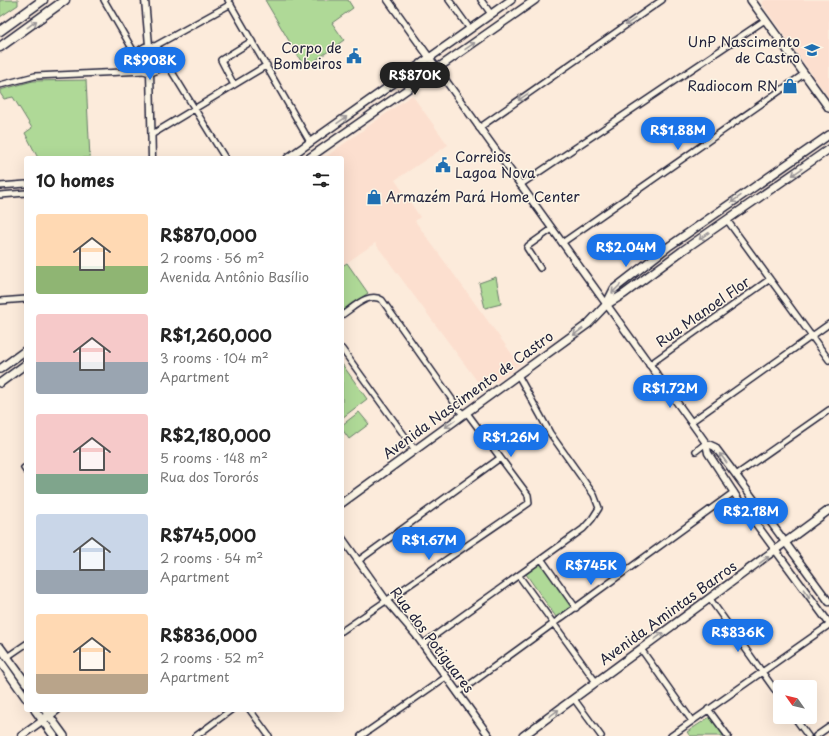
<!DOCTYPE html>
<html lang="en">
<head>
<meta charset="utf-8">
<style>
	body { margin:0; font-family:"Playpen Sans",sans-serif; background:#f2f2f2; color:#222; height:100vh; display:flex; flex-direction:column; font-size:15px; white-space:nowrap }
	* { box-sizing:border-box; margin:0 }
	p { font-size:13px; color:#767676 }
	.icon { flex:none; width:22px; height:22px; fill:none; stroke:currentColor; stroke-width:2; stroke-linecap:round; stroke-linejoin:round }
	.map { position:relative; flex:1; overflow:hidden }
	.drawer { position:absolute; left:24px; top:156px; width:320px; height:556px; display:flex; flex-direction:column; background:#fff; border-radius:4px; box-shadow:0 4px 16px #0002 }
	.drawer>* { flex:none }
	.needle { width:26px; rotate:304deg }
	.fabs { position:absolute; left:773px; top:680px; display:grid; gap:8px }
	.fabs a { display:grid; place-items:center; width:44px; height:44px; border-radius:4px; background:#fff; box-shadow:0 4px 16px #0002; font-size:20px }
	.price { position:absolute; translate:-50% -34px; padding:0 9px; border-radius:14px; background:#1a73e8; color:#fff; font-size:13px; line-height:26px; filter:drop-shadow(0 1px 2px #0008) }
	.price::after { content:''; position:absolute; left:50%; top:24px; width:12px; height:9px; margin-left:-6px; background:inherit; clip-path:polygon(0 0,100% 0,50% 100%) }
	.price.active { background:#222; color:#fff }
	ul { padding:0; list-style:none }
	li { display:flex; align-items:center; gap:12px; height:100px; padding:0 12px }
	li span { display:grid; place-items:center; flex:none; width:112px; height:80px; border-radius:4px; color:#555 }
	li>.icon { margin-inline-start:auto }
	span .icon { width:48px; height:48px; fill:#fffc; stroke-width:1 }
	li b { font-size:17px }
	h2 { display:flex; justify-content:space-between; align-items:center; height:48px; padding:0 12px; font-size:17px }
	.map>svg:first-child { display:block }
</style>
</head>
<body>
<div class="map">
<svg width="829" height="736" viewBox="0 0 829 736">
	<rect width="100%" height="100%" fill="#fcebdb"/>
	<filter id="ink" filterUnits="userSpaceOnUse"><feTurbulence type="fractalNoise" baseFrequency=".025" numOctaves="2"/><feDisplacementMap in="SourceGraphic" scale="8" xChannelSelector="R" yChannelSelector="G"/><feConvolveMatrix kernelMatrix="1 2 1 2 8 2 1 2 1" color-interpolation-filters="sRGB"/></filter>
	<g filter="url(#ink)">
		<path fill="#fcdfcf" d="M 765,0 L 829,0 L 829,98 L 761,3 Z
			M 412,95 L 448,145 L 395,180 L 420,217 L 415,221 L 520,365 L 497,382 L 494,382 L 483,389 L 375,243 L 342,266 L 342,158 L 324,158 Z"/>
		<path fill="#afd997" stroke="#687e69" d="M 0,0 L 18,0 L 18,5 L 0,17 Z
			M 265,0 L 348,0 L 353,8 L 332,23 L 344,40 L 305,68 Z
			M140 57a10 10 0 1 1 20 0a10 10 0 1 1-20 0Z
			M 86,80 L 90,158 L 38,158 L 25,133 L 32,128 L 13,97 L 4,99 L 0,93 L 0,90 L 33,81 Z
			M 347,263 L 368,293 L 342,312 L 342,266 Z
			M 496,277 L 501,304 L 485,308 L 479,283 Z
			M 342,364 L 367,399 L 342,418 Z
			M 359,412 L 369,424 L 349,439 L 342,429 L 342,425 Z
			M 542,562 L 572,606 L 556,617 L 526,574 Z
			M 711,716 L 726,736 L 690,736 L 687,732 Z"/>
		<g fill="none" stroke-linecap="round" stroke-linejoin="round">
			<g stroke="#22223b" stroke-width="8">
				<path id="minor" d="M 104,0 L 137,57
					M 228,0 L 310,142
					M 449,0 L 470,29
					M 481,0 L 491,14
					M 155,46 L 231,4
					M 163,61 L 169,67 L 225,158
					M 0,85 L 35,76 L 145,71
					M 234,85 L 221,60 L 252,41
					M 479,128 L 662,0
					M 151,135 L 267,65
					M 520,185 L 765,20
					M 0,186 L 26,184
					M 0,195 L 26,193
					M 727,220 L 829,360
					M 562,243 L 804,74
					M 540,268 L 527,248 L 528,246 L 552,229
					M 0,301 L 26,299
					M 342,315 C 353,308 369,291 382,300 L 463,415
					M 342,349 L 415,450
					M 649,365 L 770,279
					M 691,422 L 829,324
					M 696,451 L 706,443
					M 24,468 L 26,471
					M 736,475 L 829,410
					M 542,560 L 576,608
					M 358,561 L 500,458
					M 519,576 L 596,682
					M 710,599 L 780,697
					M 342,631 L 529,503 L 528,495 L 467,413
					M 423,644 L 583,529 L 592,519 L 599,508 L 594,495 L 550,433 L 518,375
					M 641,649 L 692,721
					M 7,657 L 26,644
					M 458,693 L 734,492
					M 574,699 L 601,736
					M 708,709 L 728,736
					M 250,710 L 269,736
					M 794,717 L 808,736
					M 196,736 L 231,710
					M 361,736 L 446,677
					M 671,736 L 829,625
					M 816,736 L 829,727"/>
			</g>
			<g stroke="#22223b" stroke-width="9">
				<path id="tertiary" d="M 145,0 L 149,45
					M 388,0 L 691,422 L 706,443 L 708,453 L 740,502 L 829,623
					M137 59a13 13 0 1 1 26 0a13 13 0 1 1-26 0Z
					M 150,72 L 152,158
					M 706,443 L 715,447 L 736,475 L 829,602
					M 342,538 L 386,600 L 416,635 L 489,736
					M 21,736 L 42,721"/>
			</g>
			<g stroke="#22223b" stroke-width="10">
				<path id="secondary" d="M 751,0 L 829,108
					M 288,158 L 511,0
					M 309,158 L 535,0
					M 606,305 L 624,294 L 682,251 L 829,149
					M 0,369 L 26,350
					M 0,383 L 26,364
					M 342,503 L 588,324 L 606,305 L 614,289 L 668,247 L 829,135
					M 0,647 L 26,683
					M 0,661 L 26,698
					M 35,710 L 54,736
					M 45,710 L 64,736
					M 46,718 L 57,710
					M 523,736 L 829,510"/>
			</g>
			<g stroke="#22223b" stroke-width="11">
				<path id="trunk" d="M 0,31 L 43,0
					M 0,47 L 65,0"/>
			</g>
			<use href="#minor" stroke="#fcf5e5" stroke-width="5"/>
			<use href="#tertiary" stroke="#fcf5e5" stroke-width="6"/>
			<use href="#secondary" stroke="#fcf5e5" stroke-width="7"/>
			<use href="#trunk" stroke="#fcf5e5" stroke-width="8"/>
		</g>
		<defs><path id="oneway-shaft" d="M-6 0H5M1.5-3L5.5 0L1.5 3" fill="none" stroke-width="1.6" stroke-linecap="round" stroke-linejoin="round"/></defs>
		<g stroke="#9a9698">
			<use href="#oneway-shaft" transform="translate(630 22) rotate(145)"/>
			<use href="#oneway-shaft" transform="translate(32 24) rotate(-36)"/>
			<use href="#oneway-shaft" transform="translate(470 46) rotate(-35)"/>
			<use href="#oneway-shaft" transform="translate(523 97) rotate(145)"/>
			<use href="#oneway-shaft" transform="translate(342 120) rotate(-35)"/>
			<use href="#oneway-shaft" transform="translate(797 172) rotate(145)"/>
			<use href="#oneway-shaft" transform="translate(736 199) rotate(145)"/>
			<use href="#oneway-shaft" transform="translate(704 236) rotate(145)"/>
			<use href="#oneway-shaft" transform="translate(616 289) rotate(135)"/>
			<use href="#oneway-shaft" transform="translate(578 332) rotate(144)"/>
			<use href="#oneway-shaft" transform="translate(450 424) rotate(144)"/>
			<use href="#oneway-shaft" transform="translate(723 458) rotate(-128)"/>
			<use href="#oneway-shaft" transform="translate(764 560) rotate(-36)"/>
			<use href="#oneway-shaft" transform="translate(807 594) rotate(53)"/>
			<use href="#oneway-shaft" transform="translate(659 636) rotate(-36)"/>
			<use href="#oneway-shaft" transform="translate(554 713) rotate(-36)"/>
		</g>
	</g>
	<defs>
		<g id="university-bare" transform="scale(1.2)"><path d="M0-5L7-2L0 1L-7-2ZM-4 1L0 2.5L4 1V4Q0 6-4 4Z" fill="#1f6fb2" stroke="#fcf5e5" stroke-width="2.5" paint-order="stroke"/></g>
		<g id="civic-bare" transform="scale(1.2)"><path d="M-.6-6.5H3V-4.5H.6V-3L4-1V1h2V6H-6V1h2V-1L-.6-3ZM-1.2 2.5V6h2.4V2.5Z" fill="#1f6fb2" stroke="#fcf5e5" stroke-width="2.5" paint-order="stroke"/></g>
		<g id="shop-bare" transform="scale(1.2)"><path d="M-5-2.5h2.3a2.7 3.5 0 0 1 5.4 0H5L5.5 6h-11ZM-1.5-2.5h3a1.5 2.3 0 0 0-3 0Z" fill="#1f6fb2" stroke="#fcf5e5" stroke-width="2.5" paint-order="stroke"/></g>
	</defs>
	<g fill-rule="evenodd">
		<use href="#university-bare" x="812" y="50"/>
		<use href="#civic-bare" x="354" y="56"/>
		<use href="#shop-bare" x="790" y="86"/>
		<use href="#civic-bare" x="443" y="165"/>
		<use href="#shop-bare" x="374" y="197"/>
	</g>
	<g text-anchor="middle" stroke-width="3" stroke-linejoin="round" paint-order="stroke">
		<g font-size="14" fill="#22223b" stroke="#fcf5e5" text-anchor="end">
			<text x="800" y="47">UnP Nascimento<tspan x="800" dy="16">de Castro</tspan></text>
			<text x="342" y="53">Corpo de<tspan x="342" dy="16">Bombeiros</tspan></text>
			<text x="778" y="91">Radiocom RN</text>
			<text x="455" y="162" text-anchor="start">Correios<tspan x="455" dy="16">Lagoa Nova</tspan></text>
			<text x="386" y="202" text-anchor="start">Armazém Pará Home Center</text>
		</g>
		<g font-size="14" fill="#22223b" stroke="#fcf5e5">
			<text transform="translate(703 312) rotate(-35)" y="5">Rua Manoel Flor</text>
			<text transform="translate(468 395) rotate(-36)" y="5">Avenida Nascimento de Castro</text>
			<text transform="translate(668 613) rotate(-36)" y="5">Avenida Amintas Barros</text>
			<text transform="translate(432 640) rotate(53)" y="5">Rua dos Potiguares</text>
		</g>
	</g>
</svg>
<div class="fabs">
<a><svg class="needle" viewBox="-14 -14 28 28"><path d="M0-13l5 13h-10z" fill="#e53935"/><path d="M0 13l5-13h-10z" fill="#767676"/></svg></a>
</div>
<b class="price" style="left:150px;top:81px">R$908K</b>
<b class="price active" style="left:415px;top:96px">R$870K</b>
<b class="price" style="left:678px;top:151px">R$1.88M</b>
<b class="price" style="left:626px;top:268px">R$2.04M</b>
<b class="price" style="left:670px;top:409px">R$1.72M</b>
<b class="price" style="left:511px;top:458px">R$1.26M</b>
<b class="price" style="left:751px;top:532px">R$2.18M</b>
<b class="price" style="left:429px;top:561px">R$1.67M</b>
<b class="price" style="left:591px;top:586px">R$745K</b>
<b class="price" style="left:738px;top:653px">R$836K</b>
<section class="drawer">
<h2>10 homes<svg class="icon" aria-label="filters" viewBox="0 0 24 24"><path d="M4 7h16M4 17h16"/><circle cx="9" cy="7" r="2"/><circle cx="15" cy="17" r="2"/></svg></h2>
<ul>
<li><span style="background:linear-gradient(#ffd9b3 65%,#8fb573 0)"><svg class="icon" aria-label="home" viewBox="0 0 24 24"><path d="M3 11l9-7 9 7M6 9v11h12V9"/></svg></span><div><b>R$870,000</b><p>2 rooms · 56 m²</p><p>Avenida Antônio Basílio</p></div></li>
<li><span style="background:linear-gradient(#f6c9c9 60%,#9aa5b1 0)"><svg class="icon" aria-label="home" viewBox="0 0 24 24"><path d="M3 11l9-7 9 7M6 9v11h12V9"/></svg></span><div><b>R$1,260,000</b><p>3 rooms · 104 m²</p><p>Apartment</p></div></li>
<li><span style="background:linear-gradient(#f6c9c9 75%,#7fa58c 0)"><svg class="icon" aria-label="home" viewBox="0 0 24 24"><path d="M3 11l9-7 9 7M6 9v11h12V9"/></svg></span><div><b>R$2,180,000</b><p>5 rooms · 148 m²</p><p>Rua dos Tororós</p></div></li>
<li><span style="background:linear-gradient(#c9d6e8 70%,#9aa5b1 0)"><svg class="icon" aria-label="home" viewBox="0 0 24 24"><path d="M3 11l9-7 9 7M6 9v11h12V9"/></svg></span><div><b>R$745,000</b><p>2 rooms · 54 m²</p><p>Apartment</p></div></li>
<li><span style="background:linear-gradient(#ffd9b3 75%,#b9a48a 0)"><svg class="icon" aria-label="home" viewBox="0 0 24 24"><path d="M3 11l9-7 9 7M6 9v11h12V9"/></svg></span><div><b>R$836,000</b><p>2 rooms · 52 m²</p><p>Apartment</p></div></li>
</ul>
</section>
</div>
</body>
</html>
